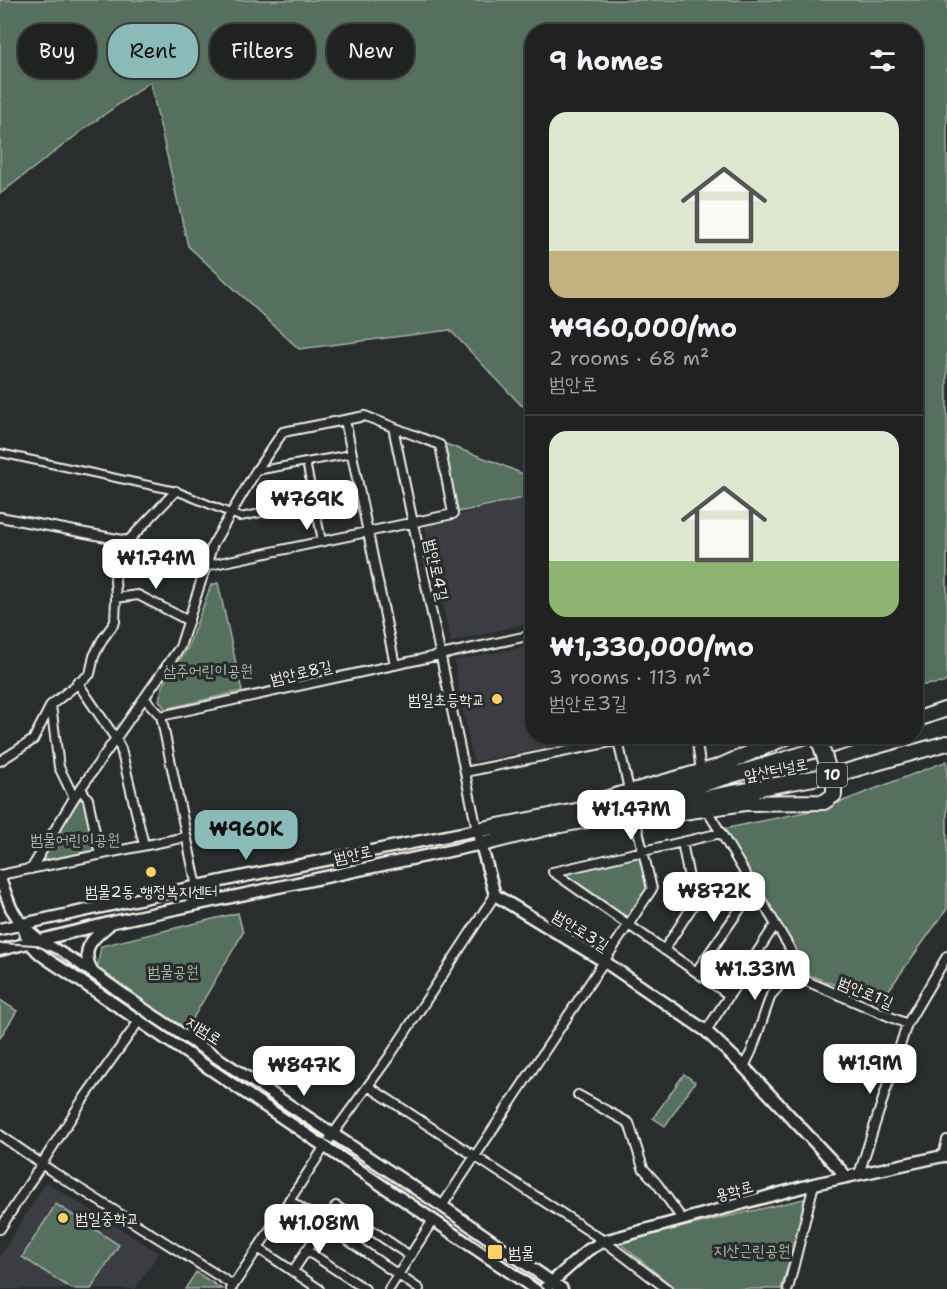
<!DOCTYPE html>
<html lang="en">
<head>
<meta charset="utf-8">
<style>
	body { margin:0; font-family:"Shantell Sans","Poor Story",sans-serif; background:#2d2f2f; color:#f1f3f6; height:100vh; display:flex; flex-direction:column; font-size:22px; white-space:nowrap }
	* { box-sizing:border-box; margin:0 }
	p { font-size:20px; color:#a2a4a5 }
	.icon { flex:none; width:33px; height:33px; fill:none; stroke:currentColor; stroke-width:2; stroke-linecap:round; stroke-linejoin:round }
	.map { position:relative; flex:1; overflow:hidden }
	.side { position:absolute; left:525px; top:24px; width:398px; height:720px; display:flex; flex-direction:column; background:#202222; border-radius:24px; box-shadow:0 2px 4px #0004,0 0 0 2px #3d3f40 }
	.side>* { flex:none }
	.hud { position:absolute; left:18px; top:24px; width:417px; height:54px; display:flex; gap:12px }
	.price { position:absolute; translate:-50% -51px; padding:0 14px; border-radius:12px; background:#fff; color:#222; font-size:20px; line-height:39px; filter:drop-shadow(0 2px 3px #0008) }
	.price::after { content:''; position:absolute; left:50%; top:36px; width:18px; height:14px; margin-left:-9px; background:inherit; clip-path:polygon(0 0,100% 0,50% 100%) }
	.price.selected { background:#8bbbb9; color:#111 }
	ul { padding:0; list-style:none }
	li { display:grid; align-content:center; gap:12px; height:318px; padding:0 24px }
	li+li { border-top:2px solid #3d3f40 }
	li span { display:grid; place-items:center; height:186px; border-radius:18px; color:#555 }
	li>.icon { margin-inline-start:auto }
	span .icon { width:108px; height:108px; fill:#fffc; stroke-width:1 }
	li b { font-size:26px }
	h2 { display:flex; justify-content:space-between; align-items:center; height:72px; padding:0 24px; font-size:26px }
	.chip { padding:0 21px; border-radius:24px; background:#202222; box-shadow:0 2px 4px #0004,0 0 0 2px #3d3f40; font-size:21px; line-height:54px }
	.chip.selected { background:#8bbbb9; color:#111 }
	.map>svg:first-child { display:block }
</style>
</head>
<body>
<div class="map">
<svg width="947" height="1289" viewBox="0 0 947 1289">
	<rect width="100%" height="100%" fill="#2a2d2e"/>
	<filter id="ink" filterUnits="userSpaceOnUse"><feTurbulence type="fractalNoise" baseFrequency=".0167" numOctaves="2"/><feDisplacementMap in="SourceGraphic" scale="12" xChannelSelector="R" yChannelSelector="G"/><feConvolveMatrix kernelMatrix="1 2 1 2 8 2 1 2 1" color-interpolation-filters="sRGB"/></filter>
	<g filter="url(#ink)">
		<path fill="#3b3c42" d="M 532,496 L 532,622 L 451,642 L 424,523 Z
			M 532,645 L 532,736 L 598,737 L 473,762 L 454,661 Z
			M 46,1182 L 159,1253 L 135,1289 L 0,1289 L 0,1256 Z"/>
		<path fill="#56705e" stroke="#a5b0a3" stroke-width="1.5" d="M 0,0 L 947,0 L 947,680 L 943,683 L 915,686 L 915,32 L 532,32 L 532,408 L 521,405 L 450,330 L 299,349 L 188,246 L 150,82 L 87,127 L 1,193 L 0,193 Z
			M 443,443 L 495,462 L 532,478 L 532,496 L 458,512 Z
			M 218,583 L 242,691 L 165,709 L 159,700 L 163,685 L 187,649 L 211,585 Z
			M 947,761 L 947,909 L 880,1002 L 809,975 L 723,829 L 825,808 Z
			M 81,797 L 85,798 L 98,853 L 35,867 Z
			M 640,855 L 649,889 L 627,920 L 564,875 L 564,873 Z
			M 238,913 L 243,933 L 186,1030 L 97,970 L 101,946 Z
			M 0,1000 L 17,1011 L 0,1038 Z
			M 684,1074 L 695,1082 L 665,1126 L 653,1118 Z
			M 808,1198 L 781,1289 L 676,1289 L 618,1242 Z
			M 56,1204 L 119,1245 L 91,1289 L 72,1289 L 22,1257 Z
			M 196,1272 L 222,1289 L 185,1289 Z"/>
		<path fill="#48666c" stroke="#8d9e9e" stroke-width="1.5" d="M 270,23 L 284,27 L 284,41 L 234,49 L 217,48 L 215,29 L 240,24 Z"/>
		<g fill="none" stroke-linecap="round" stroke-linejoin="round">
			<path stroke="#afb9b6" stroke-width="1.5" d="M 268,29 L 277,31 L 277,36 L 234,43 L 224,43 L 222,36 C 235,28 253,30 268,29 Z"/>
			<g stroke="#f4f1e8" stroke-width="10">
				<path id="pedestrian" d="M 0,453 L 176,491 L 240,517 L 314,503
					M 306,462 L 322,541
					M 256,471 L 351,454"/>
			</g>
			<g stroke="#f4f1e8" stroke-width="12">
				<path id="minor" d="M 345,420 L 395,665
					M 0,517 L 128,541
					M 205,566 L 453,514 L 440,445 L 393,427
					M 116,598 L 138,595 L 189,621
					M 77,682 L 116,739 L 121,749 L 144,845
					M 145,699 L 161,716
					M 51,705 L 59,767 L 74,798
					M 161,716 L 532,635
					M 161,716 L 197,887
					M 617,736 L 629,790
					M 696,736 L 701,771
					M 0,761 L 33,740 L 51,705 L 90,674 L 94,656 L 102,640 L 115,622 L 116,598 L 115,579 L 118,559 L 128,541 L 176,491
					M 465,772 L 640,736
					M 81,789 L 88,799 L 100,855
					M 721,833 L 788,945 L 798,965 L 804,980 L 907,1024
					M 31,869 L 74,798 L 180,647 L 213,544 L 256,471 L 283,432 L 365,416 L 393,427 L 477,830
					M 553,872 L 729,995
					M 553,872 L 721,833 L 706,809
					M 0,875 L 186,837
					M 664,950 L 694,904 L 682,842
					M 696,972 L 754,889
					M 706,1031 L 775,925
					M 744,1067 L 752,1050 L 771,995 L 780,985 L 791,980 L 804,980
					M 368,1086 L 604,1241 L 667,1289
					M 578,1095 L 629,1123 L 643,1168 L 658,1185 L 682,1219
					M 0,1135 L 53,1172 L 233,1285
					M 943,1156 L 947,1140
					M 859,1174 L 907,1024 L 947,956
					M 289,1200 L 419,1289
					M 442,1206 L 652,889 L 635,818
					M 0,1229 L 82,1101 L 139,1021
					M 258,1248 L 319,1289
					M 306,1250 L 365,1289
					M 293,1271 L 336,1206 L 410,1256
					M 231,1289 L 333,1134 L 389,1057 L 495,895
					M 389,1289 L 433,1220
					M 788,1289 L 814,1184"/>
			</g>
			<g stroke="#f4f1e8" stroke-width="15">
				<path id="tertiary" d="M 477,830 L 495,895 L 605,962 L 706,1031 L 744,1067 L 847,1177
					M 604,1241 L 814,1184 L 943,1156 L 947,1156"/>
			</g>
			<g stroke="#f4f1e8" stroke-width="15">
				<path id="secondary" d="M 0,879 L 11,908 L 22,925 L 39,940 L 92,972 L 148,1012 L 442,1206 L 562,1289
					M 23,928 C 32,953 46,958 67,972 L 535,1289
					M 0,929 L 240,877 L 477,830
					M 0,950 L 113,922 L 482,844
					M 92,971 C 80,948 92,939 109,925
					M 544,1289 L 588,1250 L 604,1241"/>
			</g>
			<g stroke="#f4f1e8" stroke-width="18">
				<path id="trunk" d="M 915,720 L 947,709
					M 601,800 L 718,767 L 789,736
					M 683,812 L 745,803 L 824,802 L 834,795 L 834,786
					M 477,830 L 680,791 L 862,736
					M 482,844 L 550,827 L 841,773 L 947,743"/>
			</g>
			<use href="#pedestrian" stroke="#2a2d2e" stroke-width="6"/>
			<use href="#minor" stroke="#2a2d2e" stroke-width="8"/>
			<use href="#tertiary" stroke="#2a2d2e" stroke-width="10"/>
			<use href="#secondary" stroke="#2a2d2e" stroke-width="10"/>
			<use href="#trunk" stroke="#2a2d2e" stroke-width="14"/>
			<path stroke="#f4f1e8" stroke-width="2" d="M 0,943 L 35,945 L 58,955 L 141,1015 L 506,1262 L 544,1289"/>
			<g stroke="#f4f1e8" stroke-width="18" stroke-linecap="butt">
				<path id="trunk-bridge" d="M 819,740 L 834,786"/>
			</g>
			<use href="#trunk-bridge" stroke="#2a2d2e" stroke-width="14"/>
		</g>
	</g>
	<g fill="#ffd166" stroke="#2a2d2e" stroke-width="2">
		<circle cx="497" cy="699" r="6"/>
		<circle cx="151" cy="872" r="6"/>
		<circle cx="63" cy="1218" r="6"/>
		<rect x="487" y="1244" width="16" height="16" rx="3"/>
	</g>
	<g text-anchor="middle" stroke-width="6" stroke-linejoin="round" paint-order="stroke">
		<rect fill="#2a2d2e" stroke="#b7b6b0" stroke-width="1.5" x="817" y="763" width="30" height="24" rx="4.5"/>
		<g font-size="15" font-weight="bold" fill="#f4f1e8">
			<text x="832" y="780">10</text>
		</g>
		<g font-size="16" fill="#f4f1e8" stroke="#2a2d2e">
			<text transform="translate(437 570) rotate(78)" y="6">범안로4길</text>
			<text transform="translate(301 672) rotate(-13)" y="6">범안로8길</text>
			<text transform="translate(776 769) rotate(-11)" y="6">앞산터널로</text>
			<text transform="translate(353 854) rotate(-12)" y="6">범안로</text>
			<text transform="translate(581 930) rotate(32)" y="6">범안로3길</text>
			<text transform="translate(866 992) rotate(23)" y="6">범안로1길</text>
			<text transform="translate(204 1030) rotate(33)" y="6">지범로</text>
			<text transform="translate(734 1190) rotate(-15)" y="6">용학로</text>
		</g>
		<g font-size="16" fill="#adb7aa" stroke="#2a2d2e">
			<text x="208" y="676">삼주어린이공원</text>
			<text x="75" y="845">범물어린이공원</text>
			<text x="173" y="977">범물공원</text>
			<text x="752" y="1256">지산근린공원</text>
		</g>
		<g font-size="16" fill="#f4f1e8" stroke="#2a2d2e" text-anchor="start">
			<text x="485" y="705" text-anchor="end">범일초등학교</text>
			<text x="151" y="897" text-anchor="middle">범물2동 행정복지센터</text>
			<text x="75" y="1224">범일중학교</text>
			<text x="508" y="1258">범물</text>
		</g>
	</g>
</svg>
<b class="price" style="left:307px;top:531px">₩769K</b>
<b class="price" style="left:156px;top:590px">₩1.74M</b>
<b class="price" style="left:631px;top:841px">₩1.47M</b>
<b class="price selected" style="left:246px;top:861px">₩960K</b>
<b class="price" style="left:714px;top:923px">₩872K</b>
<b class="price" style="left:755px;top:1001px">₩1.33M</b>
<b class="price" style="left:870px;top:1095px">₩1.9M</b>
<b class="price" style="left:304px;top:1097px">₩847K</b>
<b class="price" style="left:319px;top:1255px">₩1.08M</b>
<div class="hud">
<a class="chip">Buy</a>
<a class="chip selected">Rent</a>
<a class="chip">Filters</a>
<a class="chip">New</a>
</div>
<section class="side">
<h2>9 homes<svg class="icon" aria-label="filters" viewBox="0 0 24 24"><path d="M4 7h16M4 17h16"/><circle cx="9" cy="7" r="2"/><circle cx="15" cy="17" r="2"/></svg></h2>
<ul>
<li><span style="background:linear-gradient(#dfe7d0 75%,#c2b280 0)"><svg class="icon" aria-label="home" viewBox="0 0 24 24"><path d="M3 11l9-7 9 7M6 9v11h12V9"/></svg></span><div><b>₩960,000/mo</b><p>2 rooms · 68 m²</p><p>범안로</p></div></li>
<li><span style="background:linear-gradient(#dfe7d0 70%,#8fb573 0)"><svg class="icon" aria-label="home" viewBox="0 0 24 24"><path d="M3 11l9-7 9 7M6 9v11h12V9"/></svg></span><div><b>₩1,330,000/mo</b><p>3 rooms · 113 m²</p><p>범안로3길</p></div></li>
</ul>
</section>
</div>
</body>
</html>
